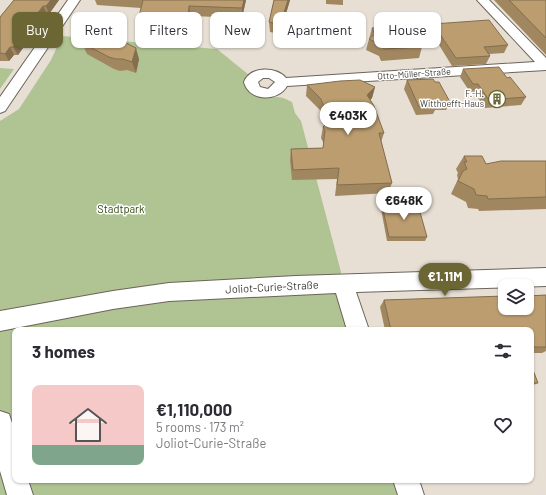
<!DOCTYPE html>
<html lang="en">
<head>
<meta charset="utf-8">
<style>
	body { margin:0; font-family:Barlow,sans-serif; background:#f7f7f7; color:#2b2b33; height:100vh; display:flex; flex-direction:column; font-size:15px; white-space:nowrap }
	* { box-sizing:border-box; margin:0 }
	p { font-size:13px; color:#7c7c81 }
	.icon { flex:none; width:22px; height:22px; fill:none; stroke:currentColor; stroke-width:2; stroke-linecap:round; stroke-linejoin:round }
	.map { position:relative; flex:1; overflow:hidden }
	.sheet { position:absolute; left:12px; top:327px; width:522px; height:156px; display:flex; flex-direction:column; background:#fff; border-radius:8px; box-shadow:0 1px 3px #0004 }
	.sheet>* { flex:none }
	.hud { position:absolute; left:12px; top:12px; width:522px; height:36px; display:flex; gap:8px }
	.buttons { position:absolute; left:498px; top:279px; display:grid; gap:8px }
	.buttons a { display:grid; place-items:center; width:36px; height:36px; border-radius:8px; background:#fff; box-shadow:0 1px 3px #0004; font-size:20px }
	.price { position:absolute; translate:-50% -34px; padding:0 9px; border-radius:14px; background:#fff; color:#222; font-size:13px; line-height:26px; filter:drop-shadow(0 1px 2px #0008) }
	.price::after { content:''; position:absolute; left:50%; top:24px; width:12px; height:9px; margin-left:-6px; background:inherit; clip-path:polygon(0 0,100% 0,50% 100%) }
	.price.selected { background:#6b6633; color:#fff }
	ul { padding:0; list-style:none }
	li { display:flex; align-items:center; gap:12px; height:100px; padding:0 20px }
	li+li { border-top:1px solid #e1e1e2 }
	li span { display:grid; place-items:center; flex:none; width:112px; height:80px; border-radius:8px; color:#555 }
	li>.icon { margin-inline-start:auto }
	span .icon { width:48px; height:48px; fill:#fffc; stroke-width:1 }
	li b { font-size:17px }
	h2 { display:flex; justify-content:space-between; align-items:center; height:48px; padding:0 20px; font-size:17px }
	.tag { padding:0 14px; border-radius:8px; background:#fff; box-shadow:0 1px 3px #0004; font-size:14px; line-height:36px }
	.tag.selected { background:#6b6633; color:#fff }
	.map>svg:first-child { display:block }
</style>
</head>
<body>
<div class="map">
<svg width="546" height="495" viewBox="0 0 546 495">
	<rect width="100%" height="100%" fill="#e7dfd3"/>
	<path fill="#afc393" d="M 62,36 L 217,49 L 249,75 L 245,85 C 249,100 266,96 277,97 C 282,97 288,100 292,102 L 295,113 L 301,121 L 341,272 L 341,299 L 350,330 L 15,330 L 15,480 L 396,480 L 401,495 L 0,495 L 0,121 L 19,109 L 51,60 Z
		M 0,68 L 14,69 L 0,89 Z"/>
	<g fill="none" stroke-linecap="round" stroke-linejoin="round">
		<g stroke="#6b645a" stroke-width="2">
			<path id="minor" d="M 68,0 L 80,0 L 5,111 L 0,113 L 0,97 Z
				M 477,0 L 489,0 L 546,58 L 546,70 L 287,86 C 278,102 249,102 244,82 C 250,66 276,66 286,78 L 535,62 ZM 263,78 L 269,78 L 275,82 L 268,89 L 260,87 L 258,82 Z
				M 546,268 L 546,286 L 356,292 L 369,330 L 347,330 L 336,293 L 169,301 L 113,309 L 0,331 L 0,311 L 113,291 L 169,283 L 296,276 Z
				M 0,411 L 9,414 L 15,432 L 15,480 L 28,480 L 33,495 L 7,495 L 0,471 Z
				M 393,480 L 419,480 L 424,495 L 398,495 Z"/>
		</g>
		<use href="#minor" fill="#fff" fill-rule="evenodd"/>
	</g>
	<path fill="#a18760" d="M 14,0 L 59,0 L 49,14 L 47,14 L 18,55 L 14,55 L 9,61 L 0,61 L 0,17 Z
		M 95,0 L 246,0 L 242,18 L 191,16 L 190,29 L 140,30 L 138,20 L 141,8 L 97,5 Z
		M 274,0 L 290,0 L 280,34 L 270,32 L 269,22 Z
		M 326,0 L 343,0 L 343,5 L 326,4 Z
		M 494,0 L 546,0 L 546,55 Z
		M 433,24 L 508,45 L 504,53 L 489,54 L 490,56 L 486,64 L 452,66 L 431,32 Z
		M 372,28 L 422,47 L 419,58 L 381,61 L 379,56 L 366,50 Z
		M 82,43 L 139,59 L 136,73 L 127,70 L 120,71 L 114,69 L 87,54 Z
		M 463,69 L 507,78 L 526,97 L 521,105 L 485,108 L 474,92 L 470,92 L 460,77 Z
		M 407,80 L 435,82 L 450,102 L 446,110 L 435,110 L 433,114 L 416,115 L 404,89 Z
		M 307,85 L 375,87 L 372,98 L 370,100 L 384,133 L 381,142 L 392,183 L 388,193 L 335,196 L 337,179 L 292,180 L 290,160 L 291,149 L 323,148 L 323,142 L 321,138 L 323,127 L 325,124 L 320,110 L 306,96 Z
		M 464,156 L 486,164 L 546,161 L 546,209 L 479,211 L 478,209 L 468,208 L 466,202 L 451,194 L 458,179 L 457,175 L 458,173 L 456,169 Z
		M 382,205 L 427,237 L 425,241 L 387,241 L 381,209 Z
		M 546,295 L 546,351 L 542,353 L 531,353 L 531,330 L 385,330 L 380,307 L 384,300 Z
		M 531,365 L 538,383 L 531,386 Z"/>
	<path fill="#836e4e" d="M 51,0 L 59,0 L 49,14 L 46,6 Z
		M 244,0 L 246,0 L 242,18 L 242,8 Z
		M 288,0 L 290,0 L 280,34 L 280,25 Z
		M 43,6 L 47,14 L 18,55 L 13,47 Z
		M 189,6 L 191,16 L 190,29 L 188,19 Z
		M 10,47 L 14,55 L 9,61 L 5,54 Z
		M 136,48 L 139,59 L 136,73 L 132,62 Z
		M 375,87 L 372,98 L 364,106 L 367,95 Z"/>
	<path fill="#bb9d70" stroke="#836e4e" d="M 14,0 L 51,0 L 46,6 L 43,6 L 13,47 L 10,47 L 5,54 L 0,53 L 0,17 Z
		M 143,0 L 244,0 L 242,8 L 189,6 L 188,19 L 138,20 Z
		M 274,0 L 288,0 L 280,25 L 269,22 Z
		M 509,0 L 546,0 L 546,38 Z
		M 489,20 L 508,45 L 484,47 L 490,56 L 456,58 L 433,24 Z
		M 410,25 L 422,47 L 384,49 L 382,45 L 369,39 L 375,34 L 372,28 Z
		M 88,30 L 103,31 L 136,48 L 132,62 L 123,59 L 116,59 L 109,57 L 82,43 Z
		M 499,67 L 507,78 L 510,77 L 526,97 L 489,100 L 478,84 L 473,84 L 463,69 Z
		M 433,79 L 435,82 L 439,82 L 450,102 L 435,103 L 437,106 L 419,107 L 407,80 Z
		M 360,80 L 375,87 L 367,95 L 374,106 L 384,133 L 379,133 L 392,183 L 337,185 L 339,168 L 293,170 L 291,149 L 323,148 L 325,131 L 323,127 L 329,120 L 321,99 L 307,85 L 340,81 Z
		M 464,156 L 482,156 L 486,164 L 501,161 L 546,161 L 546,197 L 488,199 L 487,196 L 476,195 L 474,189 L 458,181 L 463,171 L 467,169 L 464,162 L 467,162 Z
		M 382,205 L 418,205 L 427,237 L 389,237 Z
		M 546,295 L 546,347 L 531,347 L 531,330 L 391,330 L 384,300 L 505,296 L 505,308 L 527,308 L 527,296 Z
		M 531,365 L 538,383 L 531,383 Z"/>
	<defs>
		<g id="building-ring" transform="scale(0.9)"><circle r="9.5" fill="#fff" stroke="#6b6633" stroke-width="1.5"/><path d="M-4-6H4V6H1V3H-1V6H-4ZM-2.5-4.3h1.7v1.8h-1.7ZM.8-4.3h1.7v1.8H.8ZM-2.5-1h1.7V.8h-1.7ZM.8-1h1.7V.8H.8Z" fill="#6b6633"/></g>
	</defs>
	<g fill-rule="evenodd">
		<use href="#building-ring" x="497" y="99"/>
	</g>
	<g text-anchor="middle" stroke-width="3" stroke-linejoin="round" paint-order="stroke">
		<g font-size="9" fill="#3e3b36" stroke="#fff">
			<text transform="translate(414 74) rotate(-4)" y="3">Otto-Müller-Straße</text>
		</g>
		<g font-size="9" fill="#3e3b36" stroke="#fff" text-anchor="end">
			<text x="484" y="97">F.-H.<tspan x="484" dy="10">Witthoefft-Haus</tspan></text>
		</g>
		<g font-size="11" fill="#334510" stroke="#fff">
			<text x="121" y="213">Stadtpark</text>
		</g>
		<g font-size="11" fill="#3e3b36" stroke="#fff">
			<text transform="translate(272 287) rotate(-3)" y="4">Joliot-Curie-Straße</text>
		</g>
	</g>
</svg>
<div class="buttons">
<a><svg class="icon" aria-label="layers" viewBox="0 0 24 24"><path d="M12 4l9 5-9 5-9-5zM3 14l9 5 9-5"/></svg></a>
</div>
<b class="price" style="left:348px;top:136px">€403K</b>
<b class="price" style="left:404px;top:221px">€648K</b>
<b class="price selected" style="left:445px;top:297px">€1.11M</b>
<div class="hud">
<a class="tag selected">Buy</a>
<a class="tag">Rent</a>
<a class="tag">Filters</a>
<a class="tag">New</a>
<a class="tag">Apartment</a>
<a class="tag">House</a>
</div>
<section class="sheet">
<h2>3 homes<svg class="icon" aria-label="filters" viewBox="0 0 24 24"><path d="M4 7h16M4 17h16"/><circle cx="9" cy="7" r="2"/><circle cx="15" cy="17" r="2"/></svg></h2>
<ul>
<li><span style="background:linear-gradient(#f6c9c9 75%,#7fa58c 0)"><svg class="icon" aria-label="home" viewBox="0 0 24 24"><path d="M3 11l9-7 9 7M6 9v11h12V9"/></svg></span><div><b>€1,110,000</b><p>5 rooms · 173 m²</p><p>Joliot-Curie-Straße</p></div><svg class="icon" aria-label="heart" viewBox="0 0 24 24"><path d="M12 20l-8-8c-3-5 5-10 8-4 3-6 11-1 8 4z"/></svg></li>
</ul>
</section>
</div>
</body>
</html>
